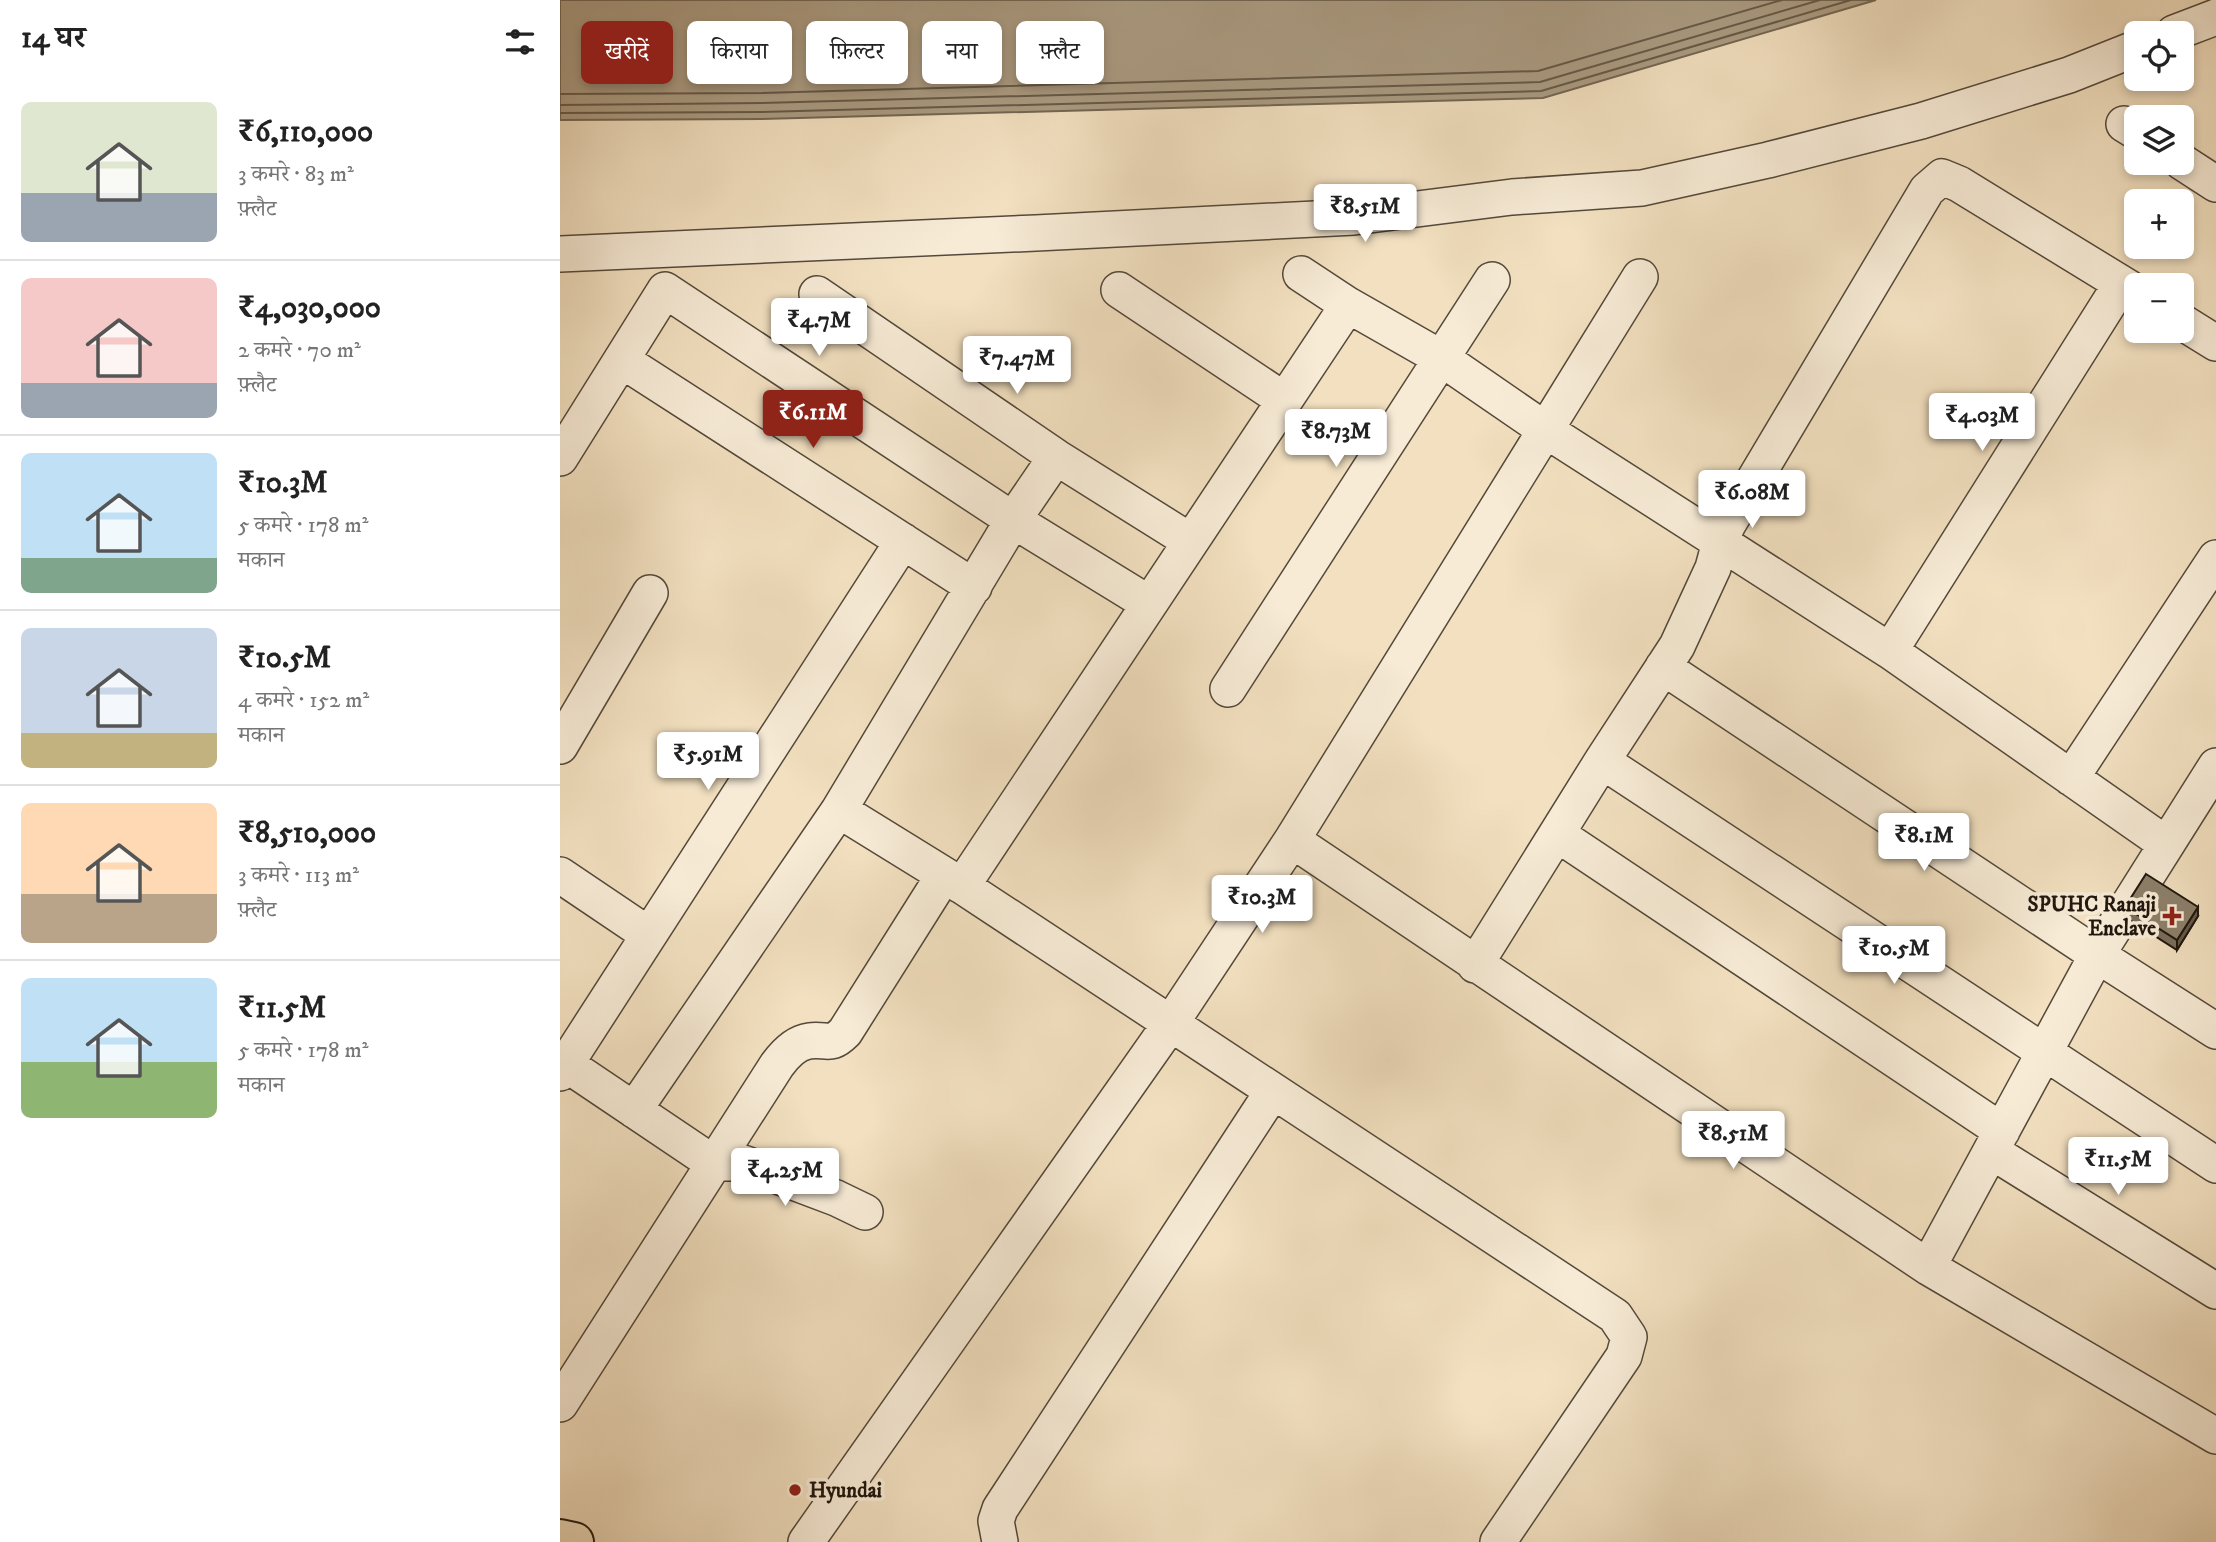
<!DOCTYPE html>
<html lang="hi">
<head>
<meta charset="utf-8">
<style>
	body { margin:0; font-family:"IM FELL DW Pica","Noto Serif Devanagari",serif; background:#f2f2f2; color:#222; height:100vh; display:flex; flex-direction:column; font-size:26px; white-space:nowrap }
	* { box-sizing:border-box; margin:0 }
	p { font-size:23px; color:#767676 }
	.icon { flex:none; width:38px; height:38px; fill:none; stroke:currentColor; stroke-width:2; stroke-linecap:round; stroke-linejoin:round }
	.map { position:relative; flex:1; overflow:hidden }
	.side { display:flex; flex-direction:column; background:#fff; width:560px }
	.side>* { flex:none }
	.guide { position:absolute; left:21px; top:21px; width:665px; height:63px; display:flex; gap:14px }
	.tools { position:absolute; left:1564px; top:21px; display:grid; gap:14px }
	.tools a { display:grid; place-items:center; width:70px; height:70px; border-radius:10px; background:#fff; box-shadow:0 4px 10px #0003; font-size:35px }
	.price { position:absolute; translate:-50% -60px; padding:0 16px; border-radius:7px; background:#fff; color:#222; font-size:23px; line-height:46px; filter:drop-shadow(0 2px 4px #0008) }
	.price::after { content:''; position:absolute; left:50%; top:42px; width:21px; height:16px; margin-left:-10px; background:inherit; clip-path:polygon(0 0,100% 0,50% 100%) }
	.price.current { background:#8f2418; color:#fff }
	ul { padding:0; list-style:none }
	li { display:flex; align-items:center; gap:21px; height:175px; padding:0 21px }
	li+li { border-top:2px solid #e0e0e0 }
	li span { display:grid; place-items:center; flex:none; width:196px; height:140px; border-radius:10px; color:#555 }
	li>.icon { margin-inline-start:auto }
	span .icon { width:84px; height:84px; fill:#fffc; stroke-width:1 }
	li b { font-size:30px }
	h2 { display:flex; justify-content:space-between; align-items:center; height:84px; padding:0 21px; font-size:30px }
	.chip { padding:0 24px; border-radius:10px; background:#fff; box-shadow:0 4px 10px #0003; font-size:24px; line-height:63px }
	.chip.current { background:#8f2418; color:#fff }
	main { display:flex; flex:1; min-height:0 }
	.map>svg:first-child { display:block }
</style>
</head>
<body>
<main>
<section class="side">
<h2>14 घर<svg class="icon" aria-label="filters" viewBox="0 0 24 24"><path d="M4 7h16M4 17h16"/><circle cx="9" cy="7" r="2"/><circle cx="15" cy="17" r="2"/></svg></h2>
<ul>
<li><span style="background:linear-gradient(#dfe7d0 65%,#9aa5b1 0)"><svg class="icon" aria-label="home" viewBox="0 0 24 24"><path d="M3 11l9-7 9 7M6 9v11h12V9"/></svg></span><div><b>₹6,110,000</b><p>3 कमरे · 83 m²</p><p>फ़्लैट</p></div></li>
<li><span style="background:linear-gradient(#f6c9c9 75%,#9aa5b1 0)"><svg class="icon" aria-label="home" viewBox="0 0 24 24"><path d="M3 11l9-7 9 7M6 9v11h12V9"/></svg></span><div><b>₹4,030,000</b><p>2 कमरे · 70 m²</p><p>फ़्लैट</p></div></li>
<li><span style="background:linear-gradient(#bfe0f5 75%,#7fa58c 0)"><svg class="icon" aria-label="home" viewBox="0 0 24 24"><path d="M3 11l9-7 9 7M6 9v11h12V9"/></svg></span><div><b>₹10.3M</b><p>5 कमरे · 178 m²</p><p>मकान</p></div></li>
<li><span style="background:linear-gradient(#c9d6e8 75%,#c2b280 0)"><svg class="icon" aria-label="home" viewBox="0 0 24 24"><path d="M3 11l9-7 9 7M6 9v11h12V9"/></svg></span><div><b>₹10.5M</b><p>4 कमरे · 152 m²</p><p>मकान</p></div></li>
<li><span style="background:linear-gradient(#ffd9b3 65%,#b9a48a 0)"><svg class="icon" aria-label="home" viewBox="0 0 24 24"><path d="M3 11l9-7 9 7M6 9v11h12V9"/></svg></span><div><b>₹8,510,000</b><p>3 कमरे · 113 m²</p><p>फ़्लैट</p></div></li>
<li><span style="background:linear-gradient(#bfe0f5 60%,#8fb573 0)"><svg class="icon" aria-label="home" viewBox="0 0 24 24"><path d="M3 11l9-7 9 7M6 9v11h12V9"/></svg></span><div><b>₹11.5M</b><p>5 कमरे · 178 m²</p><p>मकान</p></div></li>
</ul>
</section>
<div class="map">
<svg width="1656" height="1542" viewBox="0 0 1656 1542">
	<rect width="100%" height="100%" fill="#f2e0c0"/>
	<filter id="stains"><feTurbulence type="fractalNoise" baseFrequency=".00286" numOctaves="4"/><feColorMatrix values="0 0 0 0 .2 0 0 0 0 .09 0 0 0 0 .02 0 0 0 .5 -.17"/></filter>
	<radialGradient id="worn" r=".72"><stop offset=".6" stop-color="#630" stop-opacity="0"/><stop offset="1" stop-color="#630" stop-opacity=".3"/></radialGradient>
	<path fill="#ab9c83" stroke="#736754" stroke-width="2" d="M 0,0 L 1316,0 L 983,98 L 202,119 L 0,120 Z"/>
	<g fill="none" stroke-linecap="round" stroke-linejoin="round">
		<path stroke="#665a48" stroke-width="2" d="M 0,94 L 202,93 L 978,71 L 1222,0
			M 0,105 L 202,103 L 980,82 L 1260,0
			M 0,113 L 202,112 L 981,91 L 1291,0"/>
		<g stroke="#54493a" stroke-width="38">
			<path id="minor" d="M 1614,33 L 1656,17
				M 1564,124 L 1577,132
				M 1622,162 L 1656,184
				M 0,254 L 476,233 L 794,217 L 952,197 L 1082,188 L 1208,160 L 1361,121 L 1509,75 L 1577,48
				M 741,274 L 788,305 L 881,358 L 987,431 L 1330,651 L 1606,844
				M 559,290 L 724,400
				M 257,294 L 496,457 L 630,541
				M 1622,322 L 1656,343
				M 63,361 L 414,587
				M 0,458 L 105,290 L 453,520 L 588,603
				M 1330,651 L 1561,284
				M 1103,667 L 1537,955 L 1656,1031
				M 668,689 L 932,280
				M 0,746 L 90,593
				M 1042,761 L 1656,1165
				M 1511,778 L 1656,558
				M 279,810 L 402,886 L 1055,1316 L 1069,1337 L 1064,1356 L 938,1542
				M 997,834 L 1442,1131
				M 732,840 L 1368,1267 L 1656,1436
				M 0,875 L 89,935
				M 402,886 L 788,305
				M 915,965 L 1042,761 L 1117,646 L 1153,568 L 1160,542 L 1168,524 L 1367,190 L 1382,177 L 1399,184 L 1577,293
				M 0,1060 L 153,1163 L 183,1163 L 276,1198 L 305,1212
				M 0,1073 L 343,541
				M 74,1110 L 279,810 L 453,520 L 496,457
				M 1431,1151 L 1656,1291
				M 1368,1267 L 1537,955 L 1656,766
				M 0,1404 L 217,1065 C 225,1054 235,1043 249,1041 C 267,1038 269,1048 285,1032 L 384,875
				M 246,1542 L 611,1023 L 732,840 L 1080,277
				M 440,1542 L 436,1521 L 440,1509 L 713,1091"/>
		</g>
		<g stroke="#20170e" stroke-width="42">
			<path id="major" d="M 0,1539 L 14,1542"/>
		</g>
		<use href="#minor" stroke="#f7ebd6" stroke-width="35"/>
		<use href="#major" stroke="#f2e0c0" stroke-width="38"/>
	</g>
	<path fill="#796e5c" stroke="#20170e" stroke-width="2" d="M 1565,907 L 1638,916 L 1617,950 L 1565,917 Z"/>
	<path fill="#635a4b" stroke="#20170e" stroke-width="2" d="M 1638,907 L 1638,916 L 1617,950 L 1617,940 Z"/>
	<path fill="#8d806b" stroke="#20170e" stroke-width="2" d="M 1586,874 L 1638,907 L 1617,940 L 1565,907 Z"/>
	<g fill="#8f2418" stroke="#f7ebd6" stroke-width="2.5">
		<path d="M1608.5 905.5h7v7h7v7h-7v7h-7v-7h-7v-7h7z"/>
		<circle cx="235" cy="1490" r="7"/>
	</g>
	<g text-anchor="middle" stroke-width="7" stroke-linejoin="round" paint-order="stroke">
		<g font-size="21" font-weight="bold" fill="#20170e" stroke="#f7ebd6" text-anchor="end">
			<text x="1596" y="911">SPUHC Ranaji<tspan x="1596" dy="24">Enclave</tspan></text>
			<text x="249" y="1497" text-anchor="start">Hyundai</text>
		</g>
	</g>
	<rect width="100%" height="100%" filter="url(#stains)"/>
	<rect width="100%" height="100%" fill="url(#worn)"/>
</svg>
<div class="tools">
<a><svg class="icon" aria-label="locate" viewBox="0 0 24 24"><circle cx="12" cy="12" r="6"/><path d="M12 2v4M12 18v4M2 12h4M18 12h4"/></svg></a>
<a><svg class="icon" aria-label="layers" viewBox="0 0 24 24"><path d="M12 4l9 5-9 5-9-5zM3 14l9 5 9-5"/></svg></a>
<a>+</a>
<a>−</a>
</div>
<b class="price" style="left:805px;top:244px">₹8.51M</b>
<b class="price" style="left:259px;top:358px">₹4.7M</b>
<b class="price" style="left:457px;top:396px">₹7.47M</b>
<b class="price current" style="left:253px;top:450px">₹6.11M</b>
<b class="price" style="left:1422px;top:453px">₹4.03M</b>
<b class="price" style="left:776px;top:469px">₹8.73M</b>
<b class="price" style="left:1192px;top:530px">₹6.08M</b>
<b class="price" style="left:148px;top:792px">₹5.91M</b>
<b class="price" style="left:1364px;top:873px">₹8.1M</b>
<b class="price" style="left:702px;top:935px">₹10.3M</b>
<b class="price" style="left:1334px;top:986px">₹10.5M</b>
<b class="price" style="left:1173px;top:1171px">₹8.51M</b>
<b class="price" style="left:1558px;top:1197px">₹11.5M</b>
<b class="price" style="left:225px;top:1208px">₹4.25M</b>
<div class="guide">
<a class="chip current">खरीदें</a>
<a class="chip">किराया</a>
<a class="chip">फ़िल्टर</a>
<a class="chip">नया</a>
<a class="chip">फ़्लैट</a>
</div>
</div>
</main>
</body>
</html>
